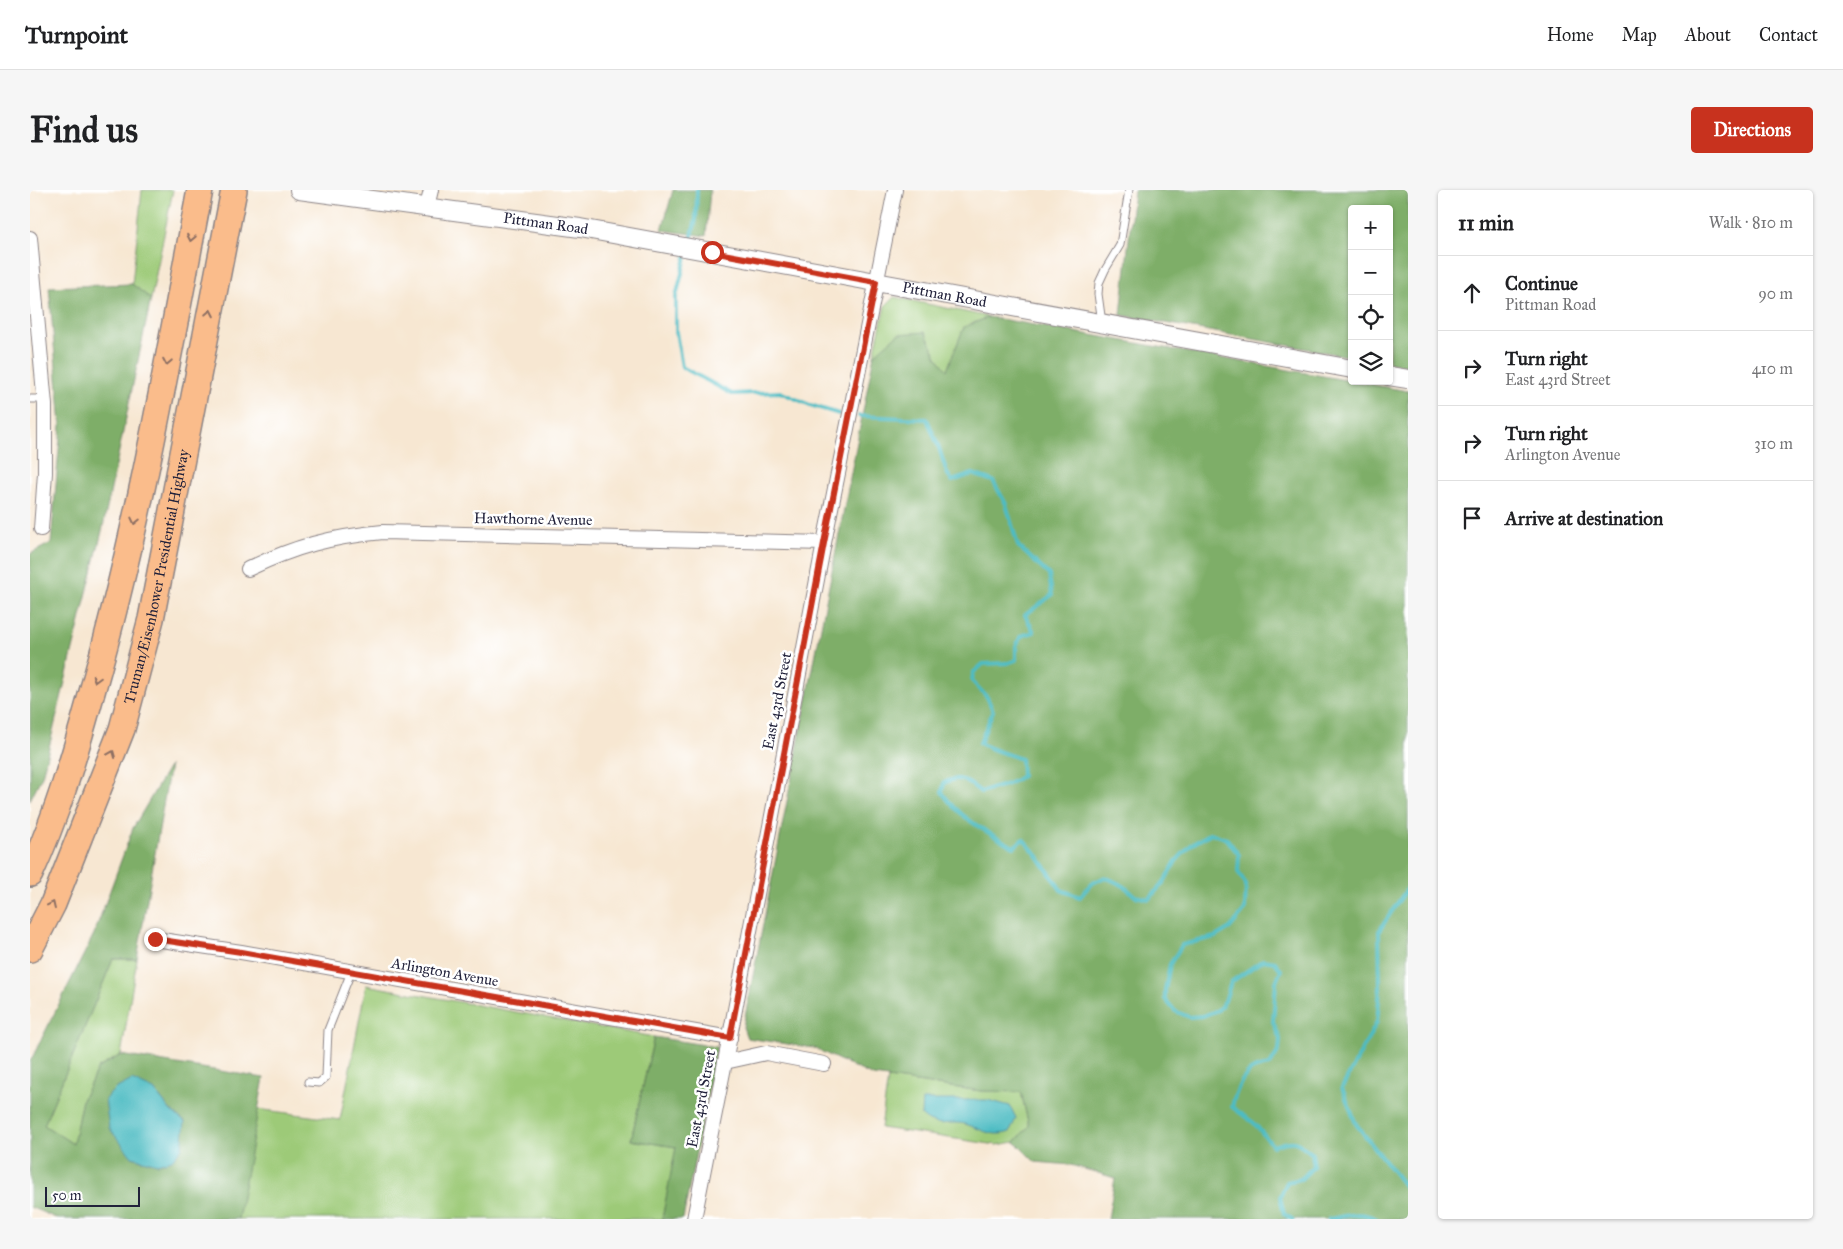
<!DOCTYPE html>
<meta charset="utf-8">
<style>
body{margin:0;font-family:"IM FELL Great Primer",serif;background:#f6f6f6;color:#202124}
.controls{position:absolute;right:15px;top:15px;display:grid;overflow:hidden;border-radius:5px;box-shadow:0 1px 4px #0004}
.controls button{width:45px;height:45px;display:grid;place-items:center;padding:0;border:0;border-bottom:1px solid #e0e0e0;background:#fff;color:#202124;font:25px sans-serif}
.scale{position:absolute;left:15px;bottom:12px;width:95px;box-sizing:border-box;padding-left:5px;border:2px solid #22223b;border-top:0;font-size:14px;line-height:18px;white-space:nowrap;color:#22223b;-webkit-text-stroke:4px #fff;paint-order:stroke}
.stop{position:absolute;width:15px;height:15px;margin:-11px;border:4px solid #c8321e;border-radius:50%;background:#fff}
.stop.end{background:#c8321e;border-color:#fff;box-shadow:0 1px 5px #0008}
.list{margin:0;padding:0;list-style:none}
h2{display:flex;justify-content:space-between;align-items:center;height:65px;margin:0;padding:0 20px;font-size:21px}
h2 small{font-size:16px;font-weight:400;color:#757577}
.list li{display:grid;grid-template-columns:32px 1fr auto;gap:15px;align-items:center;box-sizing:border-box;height:75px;padding:0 20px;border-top:1px solid #e0e0e0}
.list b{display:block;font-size:19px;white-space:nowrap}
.list p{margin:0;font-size:16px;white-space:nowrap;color:#757577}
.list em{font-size:16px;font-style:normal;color:#757577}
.icon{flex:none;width:28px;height:28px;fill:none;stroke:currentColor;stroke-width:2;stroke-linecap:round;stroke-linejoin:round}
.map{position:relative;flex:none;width:1378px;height:1029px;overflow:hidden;border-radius:5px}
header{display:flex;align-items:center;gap:30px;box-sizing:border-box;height:70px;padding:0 25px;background:#fff;border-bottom:1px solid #e0e0e0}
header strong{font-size:24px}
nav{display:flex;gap:28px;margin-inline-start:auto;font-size:18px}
.intro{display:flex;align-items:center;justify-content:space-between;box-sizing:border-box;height:120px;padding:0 30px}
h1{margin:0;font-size:35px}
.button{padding:12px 22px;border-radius:5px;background:#c8321e;color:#fff;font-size:18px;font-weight:700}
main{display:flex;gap:30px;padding:0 30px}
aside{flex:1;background:#fff;border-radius:5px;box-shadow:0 1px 4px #0004}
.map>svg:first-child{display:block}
</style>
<header>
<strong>Turnpoint</strong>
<nav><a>Home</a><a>Map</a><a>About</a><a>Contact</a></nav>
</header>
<div class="intro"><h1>Find us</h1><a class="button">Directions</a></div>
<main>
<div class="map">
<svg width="1378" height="1029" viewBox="0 0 1378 1029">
<rect width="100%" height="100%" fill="#fff"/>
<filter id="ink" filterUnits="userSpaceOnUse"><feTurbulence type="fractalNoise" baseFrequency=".02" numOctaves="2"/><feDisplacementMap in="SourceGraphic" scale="10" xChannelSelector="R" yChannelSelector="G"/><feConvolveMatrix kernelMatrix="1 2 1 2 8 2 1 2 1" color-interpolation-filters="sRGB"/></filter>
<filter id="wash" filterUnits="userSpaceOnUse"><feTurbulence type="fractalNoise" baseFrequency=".0096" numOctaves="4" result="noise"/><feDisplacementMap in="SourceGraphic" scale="20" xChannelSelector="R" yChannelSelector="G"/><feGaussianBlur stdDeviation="1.12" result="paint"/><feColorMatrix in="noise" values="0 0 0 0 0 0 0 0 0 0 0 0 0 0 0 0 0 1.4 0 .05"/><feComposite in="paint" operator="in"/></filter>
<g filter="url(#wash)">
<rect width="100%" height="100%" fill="#f7e7d2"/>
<g fill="#9dca78" stroke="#60765a">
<path d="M112 0H143L121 109 102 94Z"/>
<path d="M864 107 959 127 934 137 917 181 907 167 895 142 844 165 855 116Z"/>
<path d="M83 769H107L91 865 68 878 52 910 43 954 14 935Z"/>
<path d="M336 795 624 847 601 950 647 957 632 1029H208L227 919 310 930Z"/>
<path d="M858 888 951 901H991L999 936 985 952 967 955 851 938Z"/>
</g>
<g fill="#7eae68" stroke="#506852" fill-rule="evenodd">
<path d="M643 0H680L676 46 632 40Z"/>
<path d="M1104 0H1378V176L1359 173V19H1322V167L1091 125Z"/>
<path d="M102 94 121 109 73 337 12 586 0 610V364L21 353 31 235 19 97Z"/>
<path d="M959 127 1378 201V1029H1078L1085 988 1041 975 1005 972 985 952 999 936 991 902 951 901 843 886 784 858 717 848 713 837 844 165 868 144 895 142 907 167 917 180 934 137Z"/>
<path d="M140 575 107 769H83L14 935 43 954 52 910 68 878 91 865 234 888 208 1029H28L0 1017V872L64 744 103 638ZM124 900 141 921 155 932 142 970 127 974 102 967Z"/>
<path d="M624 847 687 857 653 1029H632L646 957 601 950Z"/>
</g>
<g fill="#4dbcc3" stroke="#386f7f">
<path d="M102 890 124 900 141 921 155 932 152 958 142 970 127 974 102 967 79 938 75 909 85 899Z"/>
<path d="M892 910H958L980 916 986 928 980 942C961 948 952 939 935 934 918 930 906 940 891 925Z"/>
</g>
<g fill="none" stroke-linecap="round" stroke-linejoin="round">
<g stroke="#4dbcc3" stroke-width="4">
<path d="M660 54 666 29 667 0"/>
<path d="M657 63 646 107V142L652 177 702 204 750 202 780 215 809 224"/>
<path d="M829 226 897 229 909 258 917 283 922 291 943 284 963 291 976 314 988 356 1019 385 1022 405 995 425 1004 442 991 446 986 456V470L978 473 953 474 943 483 942 491 957 507 963 521 950 553C962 561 977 563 991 569L992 586C977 597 968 596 951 602 937 592 932 584 914 593L912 602C929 628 957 642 984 657L993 649 1007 665 1031 700 1050 707 1061 694 1075 687 1094 696 1105 706 1119 709 1134 692 1146 671 1161 655 1181 643 1197 649 1209 665 1208 682 1216 694 1215 720 1200 738 1185 747 1152 755 1140 774 1135 800V809L1145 821 1159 827 1173 826 1188 820 1195 811 1201 792 1233 770 1245 772 1251 780 1246 792 1243 832 1250 849 1249 860 1240 875C1235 876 1228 877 1224 879 1212 884 1204 906 1202 917L1224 933 1243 956C1264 949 1267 950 1282 964L1284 976 1271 989 1257 992 1250 1007 1254 1024 1262 1029"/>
<path d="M1378 697 1349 741 1350 798 1347 832 1312 898 1326 934 1378 1001"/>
<path d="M1299 1029C1317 1026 1329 1020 1347 1029"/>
</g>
</g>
</g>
<g filter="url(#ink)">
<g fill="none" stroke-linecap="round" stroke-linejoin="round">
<g stroke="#8c8486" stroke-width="9">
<g id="service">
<path d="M1072 133 1068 104 1069 93 1075 80 1090 55 1099 0"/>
<path d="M0 209H14"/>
<path d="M278 892 289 893 296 887 298 840 321 782"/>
</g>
</g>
<g stroke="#8c8486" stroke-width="16">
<g id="minor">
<path d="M397 17 401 0"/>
<path d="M0 48 15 215V283L11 339"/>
<path d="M218 379C266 356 300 347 353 342L794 353"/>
<path d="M125 749 211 762 700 848"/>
<path d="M695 872 736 863 794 874"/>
<path d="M664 1029 695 872 794 353 865 0"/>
</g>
</g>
<g stroke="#8c8486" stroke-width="20">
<g id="tertiary">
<path id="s1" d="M269 0 550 38 1322 179"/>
<path d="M1359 186 1378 189"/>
</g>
</g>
<g stroke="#8c8486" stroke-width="28">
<g id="motorway">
<path d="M0 684C27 626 45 564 62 502 109 338 138 168 170 0"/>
<path id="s2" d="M0 759 23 714 92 539 121 429 204 0"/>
</g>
</g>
<use href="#service" stroke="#fff" stroke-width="7"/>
<use href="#minor" stroke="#fff" stroke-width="14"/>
<use href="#tertiary" stroke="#fff" stroke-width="18"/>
<use href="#motorway" stroke="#fabc8b" stroke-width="25"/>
</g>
<defs><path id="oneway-chevron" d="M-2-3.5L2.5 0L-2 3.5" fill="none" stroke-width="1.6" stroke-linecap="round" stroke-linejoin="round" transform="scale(1.25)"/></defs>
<g stroke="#8e6f63">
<use href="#oneway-chevron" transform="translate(161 48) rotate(101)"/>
<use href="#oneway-chevron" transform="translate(180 123) rotate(-79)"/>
<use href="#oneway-chevron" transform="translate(137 172) rotate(101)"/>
<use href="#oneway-chevron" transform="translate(105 331) rotate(103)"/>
<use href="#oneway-chevron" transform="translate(66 489) rotate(106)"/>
<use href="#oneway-chevron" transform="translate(82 564) rotate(-68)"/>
<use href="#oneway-chevron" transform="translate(22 715) rotate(-65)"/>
</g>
</g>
<g fill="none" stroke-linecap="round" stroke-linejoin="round" filter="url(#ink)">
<path stroke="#c8321e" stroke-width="6" d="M125 749 211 762 700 848 794 353 846 92 682 62"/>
</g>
<g text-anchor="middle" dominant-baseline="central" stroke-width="5" stroke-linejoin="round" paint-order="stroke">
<g font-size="15" fill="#22223b" stroke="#fff">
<text stroke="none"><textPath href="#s1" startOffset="249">Pittman Road</textPath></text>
<text stroke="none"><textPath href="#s1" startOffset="654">Pittman Road</textPath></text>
<text transform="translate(503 329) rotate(1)">Hawthorne Avenue</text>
<text stroke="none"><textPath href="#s2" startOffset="395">Truman/Eisenhower Presidential Highway</textPath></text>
<text transform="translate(747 511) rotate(-79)">East 43rd Street</text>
<text transform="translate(415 782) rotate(10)">Arlington Avenue</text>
<text transform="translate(671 909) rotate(-79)">East 43rd Street</text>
</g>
</g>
</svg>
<div class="controls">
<button>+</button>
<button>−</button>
<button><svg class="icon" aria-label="locate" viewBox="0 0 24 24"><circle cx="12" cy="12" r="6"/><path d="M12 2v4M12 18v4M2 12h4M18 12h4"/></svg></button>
<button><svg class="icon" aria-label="layers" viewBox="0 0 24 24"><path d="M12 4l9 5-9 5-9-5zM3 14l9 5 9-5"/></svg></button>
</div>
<div class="scale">50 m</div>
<div class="stop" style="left:682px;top:62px"></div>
<div class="stop end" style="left:125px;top:749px"></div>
</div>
<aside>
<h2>11 min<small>Walk · 810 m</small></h2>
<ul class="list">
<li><svg class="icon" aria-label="ahead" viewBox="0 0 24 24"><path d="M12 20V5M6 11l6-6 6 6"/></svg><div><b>Continue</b><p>Pittman Road</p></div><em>90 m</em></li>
<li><svg class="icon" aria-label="right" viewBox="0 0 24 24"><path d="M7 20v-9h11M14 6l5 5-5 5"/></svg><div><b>Turn right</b><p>East 43rd Street</p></div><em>410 m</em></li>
<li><svg class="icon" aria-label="right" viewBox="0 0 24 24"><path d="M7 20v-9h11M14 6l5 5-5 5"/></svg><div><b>Turn right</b><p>Arlington Avenue</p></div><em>310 m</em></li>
<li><svg class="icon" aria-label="arrive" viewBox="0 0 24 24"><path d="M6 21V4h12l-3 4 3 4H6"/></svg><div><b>Arrive at destination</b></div></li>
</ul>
</aside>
</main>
